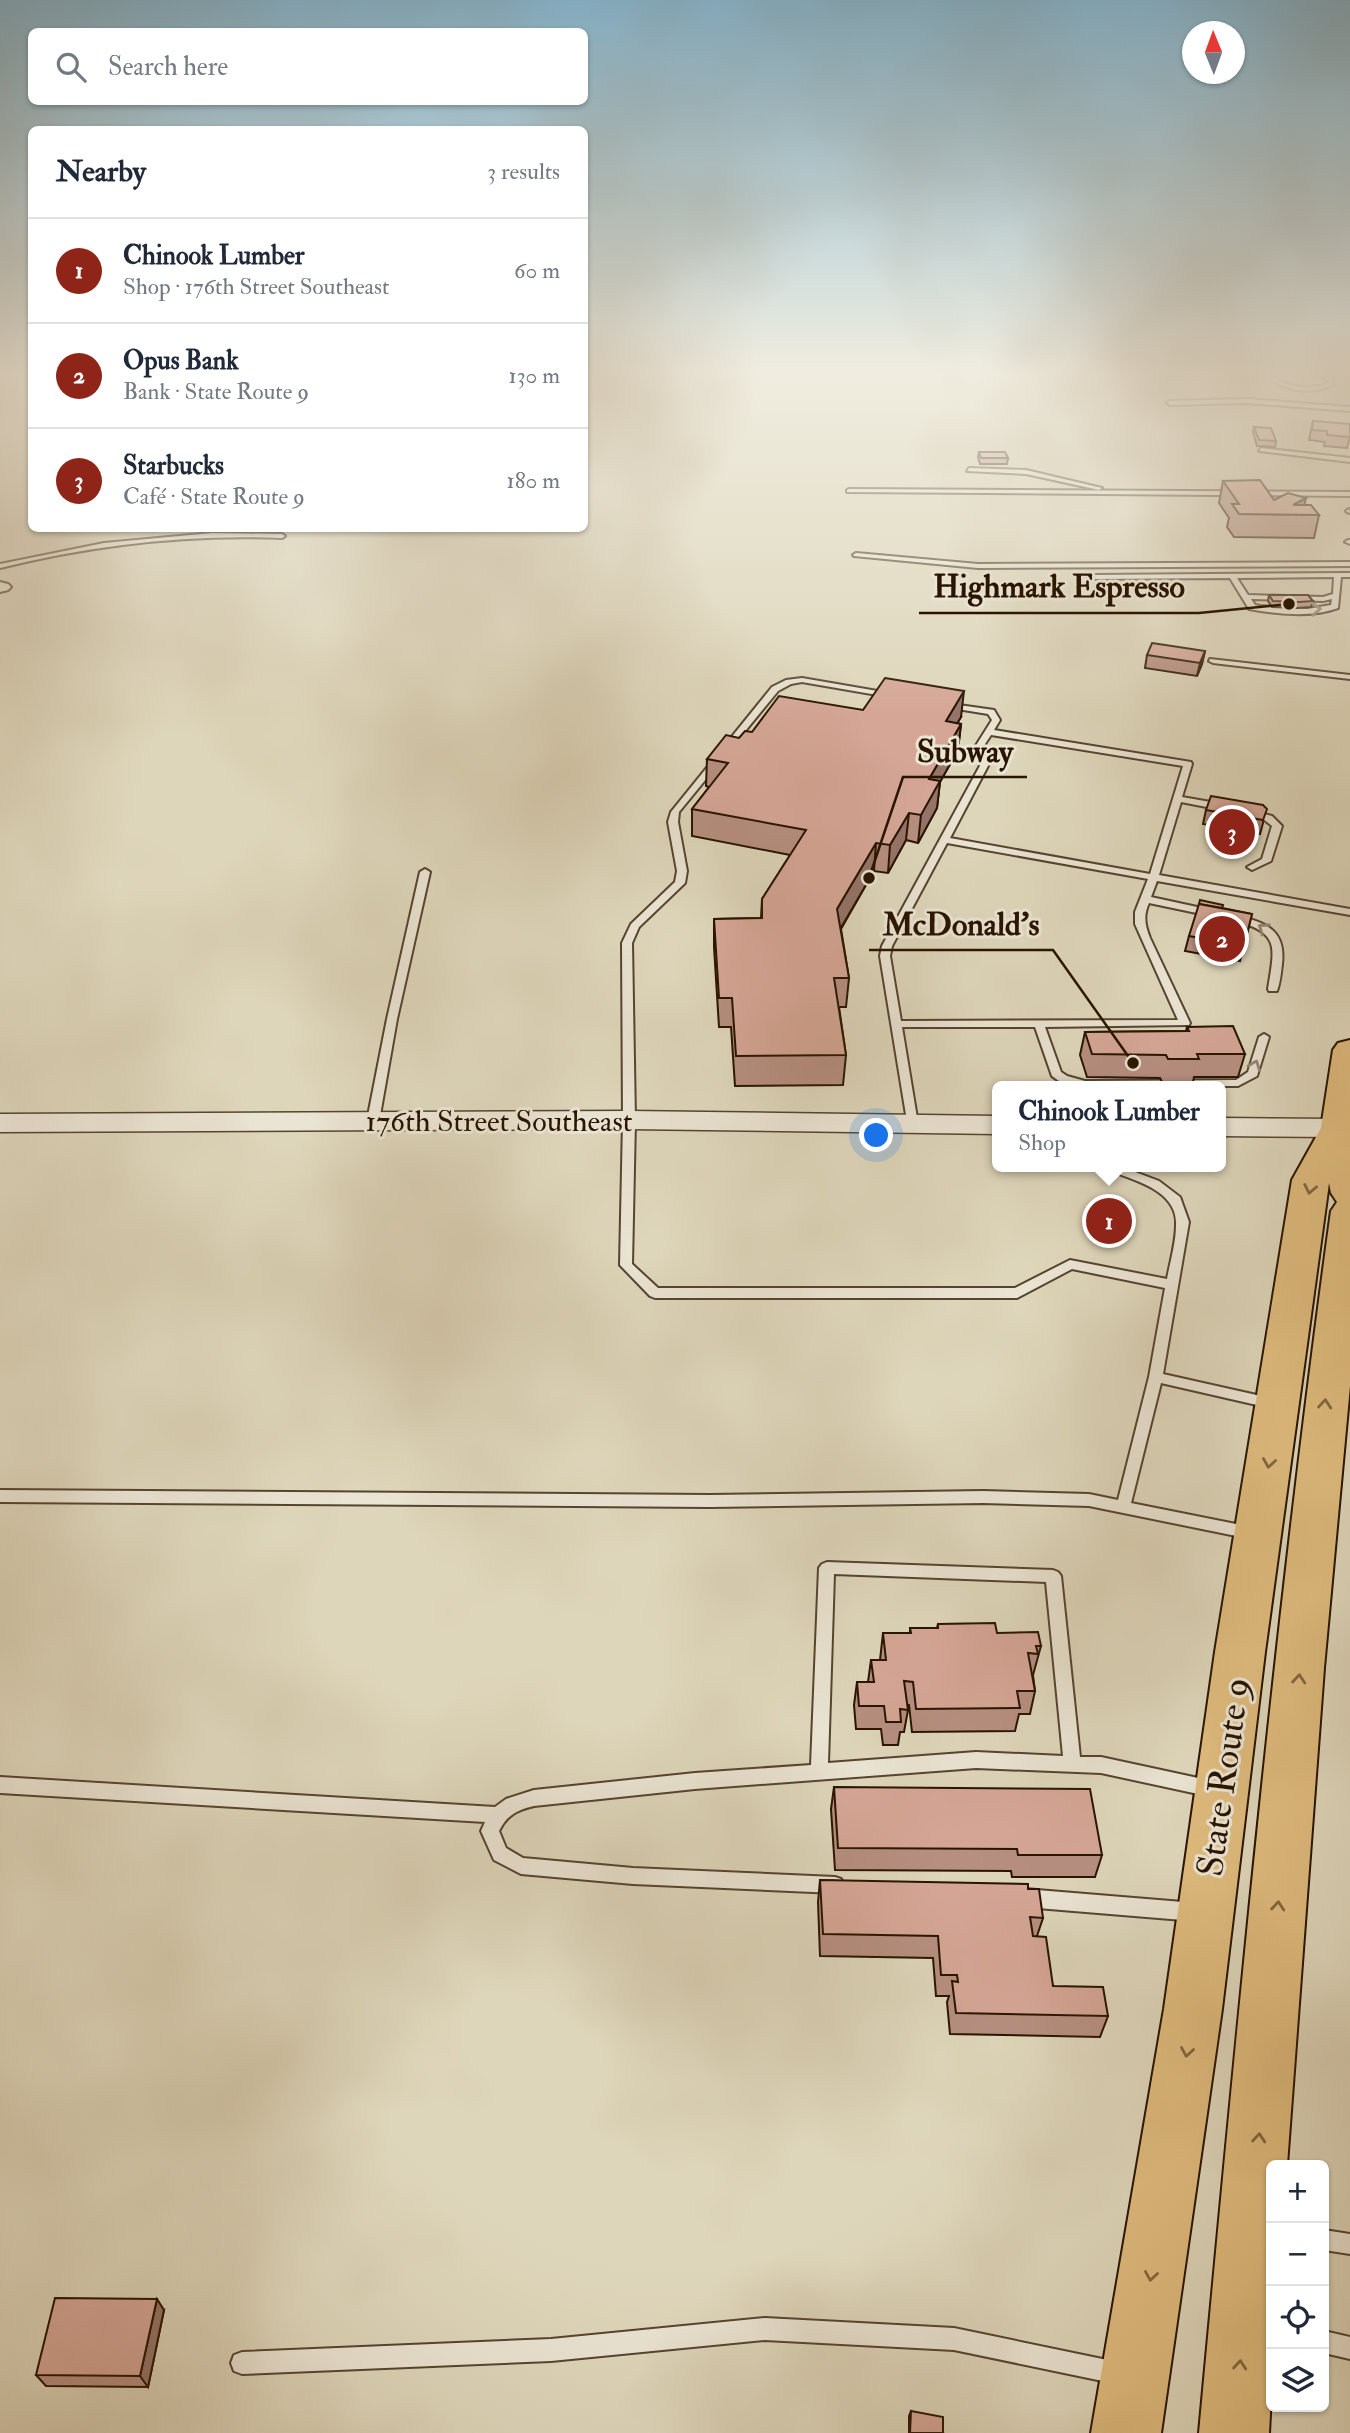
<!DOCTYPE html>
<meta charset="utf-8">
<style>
body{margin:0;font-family:"IM FELL Double Pica",serif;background:#f6f6f7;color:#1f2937}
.controls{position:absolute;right:21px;bottom:21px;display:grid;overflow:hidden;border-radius:10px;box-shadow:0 2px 5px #0004}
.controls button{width:63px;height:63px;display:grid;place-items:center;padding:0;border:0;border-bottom:2px solid #e0e1e3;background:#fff;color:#1f2937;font:35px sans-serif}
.compass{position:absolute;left:1182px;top:21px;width:63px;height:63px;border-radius:50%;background:#fff;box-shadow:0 2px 5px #0004;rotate:359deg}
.you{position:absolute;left:877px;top:1136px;width:24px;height:24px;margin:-18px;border:5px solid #fff;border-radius:50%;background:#1a73e8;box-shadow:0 0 0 10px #1a73e833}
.badge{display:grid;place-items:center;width:46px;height:46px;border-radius:50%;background:#8f2418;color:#fff;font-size:23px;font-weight:700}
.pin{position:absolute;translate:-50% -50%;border:4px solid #fff;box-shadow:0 2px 7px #0006}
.popup{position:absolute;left:992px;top:1081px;width:234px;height:91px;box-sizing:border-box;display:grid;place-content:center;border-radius:10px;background:#fff;filter:drop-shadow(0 2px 5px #0005);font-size:23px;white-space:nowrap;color:#747a83}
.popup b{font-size:26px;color:#1f2937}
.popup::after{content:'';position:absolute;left:50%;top:100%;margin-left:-14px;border:14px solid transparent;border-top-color:#fff}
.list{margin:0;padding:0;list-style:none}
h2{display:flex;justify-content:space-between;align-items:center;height:91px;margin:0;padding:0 28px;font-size:30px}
h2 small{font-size:23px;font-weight:400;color:#747a83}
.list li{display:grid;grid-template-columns:46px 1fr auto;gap:21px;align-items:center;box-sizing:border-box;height:105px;padding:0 28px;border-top:2px solid #e0e1e3}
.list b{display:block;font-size:26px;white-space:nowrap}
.list p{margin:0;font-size:23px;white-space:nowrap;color:#747a83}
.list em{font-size:23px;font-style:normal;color:#747a83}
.icon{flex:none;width:38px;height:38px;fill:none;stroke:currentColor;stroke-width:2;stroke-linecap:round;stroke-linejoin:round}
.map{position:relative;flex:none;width:1350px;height:2433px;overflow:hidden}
.search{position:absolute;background:#fff;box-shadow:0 2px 5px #0004;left:28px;top:28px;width:560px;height:77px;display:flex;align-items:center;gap:18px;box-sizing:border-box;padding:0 24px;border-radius:10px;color:#747a83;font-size:26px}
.panel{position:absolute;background:#fff;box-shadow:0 2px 5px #0004;left:28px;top:126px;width:560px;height:406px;border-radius:10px}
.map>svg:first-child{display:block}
</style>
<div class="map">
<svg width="1350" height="2433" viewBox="0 0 1350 2433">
<rect width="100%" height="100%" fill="#ded6bb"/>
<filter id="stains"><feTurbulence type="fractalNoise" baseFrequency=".00286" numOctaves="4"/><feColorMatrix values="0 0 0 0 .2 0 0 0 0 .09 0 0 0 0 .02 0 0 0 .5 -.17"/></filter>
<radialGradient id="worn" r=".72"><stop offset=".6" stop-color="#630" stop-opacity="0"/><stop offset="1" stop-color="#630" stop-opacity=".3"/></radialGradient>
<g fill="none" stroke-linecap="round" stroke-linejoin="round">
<g stroke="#56442f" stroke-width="4">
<g id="service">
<path d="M1272 375H1278L1276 378C1292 388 1311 390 1328 383L1327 379 1316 375 1331 377 1334 384C1314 395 1290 392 1271 380Z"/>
<path d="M1247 399 1350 407V411L1247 403 1170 405 1167 403 1170 401Z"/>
<path d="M1261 448 1350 458V462L1259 451Z"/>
<path d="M969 468 1026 470 1102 488 1099 490 1026 474 967 471Z"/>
<path d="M849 489 1350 492V496L847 492V490Z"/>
<path d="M1349 509 1350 513 1347 512 1346 511Z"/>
<path d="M212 533 282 534 285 536 282 538C186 534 93 545 0 568V564L104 543Z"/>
<path d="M1348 540H1350V544L1345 542Z"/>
<path d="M856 553 978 564 1350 562V566L978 568 854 556 853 555Z"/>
<path d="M1350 573V577H1341L1338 608C1311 618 1277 614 1249 609L1230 578 1093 579 1089 577 1093 575ZM1334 577 1333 594 1323 597 1248 595 1237 578ZM1251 599 1323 601 1332 599 1331 605 1307 609 1260 606 1255 605Z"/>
<path d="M1210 659 1350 675V679L1213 663 1209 661Z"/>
<path d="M802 678 889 693 893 695 889 697 802 682 791 684 778 691 679 812 678 822 687 871 685 883 639 927 632 943 635 1120 632 1264 658 1288H1015L1070 1260 1167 1279C1170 1262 1176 1243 1176 1225 1178 1190 1133 1180 1108 1170L1106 1167H1122L1159 1181 1180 1197 1189 1222 1163 1374 1270 1398 1275 1399 1277 1403 1275 1407 1270 1408 1161 1383 1131 1503 1251 1527 1256 1529 1258 1533 1256 1537 1251 1539 1089 1506 983 1503 710 1507 0 1502V1490L710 1495 983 1491 1089 1494 1118 1500 1149 1377 1165 1288 1072 1269 1017 1298H655L650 1296 620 1265 623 1120 622 943 631 924 675 882 677 871 668 822 671 812 772 687 786 680Z"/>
<path d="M945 703 994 710 1000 720 994 730 1191 762 1192 764 1182 797 1222 804 1226 807 1222 810 1181 802 1159 875 1350 909V915L1157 881 1151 897 1211 910 1216 913 1211 916 1149 903C1143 916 1145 925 1150 938L1190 1023 1189 1025 1045 1027 1061 1072 1067 1076 1085 1081 1236 1080 1248 1072 1259 1037 1264 1034 1269 1037 1257 1076 1238 1086H1080L1059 1081 1052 1076 1035 1027H902L918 1124 916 1127H908L880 956 882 946 982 762 975 747 992 720 988 714 945 707ZM991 735 1183 766 1150 874 950 838 990 762 983 747ZM947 843 1148 879 1135 912V924L1178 1020 901 1021 890 956 892 946Z"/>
<path d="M1250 810 1272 816 1282 826 1271 861 1252 870 1247 867 1262 859 1272 826 1262 818 1247 815 1246 813Z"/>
<path d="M425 869 430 872 397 1019 379 1121 373 1125 367 1121 387 1019 420 872Z"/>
<path d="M1236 915C1265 923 1286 929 1282 964 1281 973 1280 983 1277 991H1269L1268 989C1275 945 1280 933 1233 920V916Z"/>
<path d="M827 1562 1053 1570 1058 1572 1061 1576 1080 1757H1101L1212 1781 1218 1784 1220 1789 1218 1794 1212 1797 1101 1773 976 1768 695 1789 534 1806C517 1810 507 1815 499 1831L506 1848 523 1858 633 1868 835 1877 841 1879 844 1885 841 1891 835 1893 633 1884 521 1874 494 1860 481 1831 485 1822 0 1793V1777L495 1807 506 1799 534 1790 695 1773 811 1765 819 1568 822 1564ZM834 1574 1046 1582 1063 1756 976 1752 828 1763Z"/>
<path d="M1025 1889 1195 1903 1201 1906 1204 1912 1201 1918 1195 1921 1025 1907 1019 1904 1016 1898 1019 1892Z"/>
<path d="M1324 2230 1350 2234V2254L1324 2250Z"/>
<path d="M765 2318 954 2328 1117 2362 1125 2365 1128 2373 1125 2381 1117 2384 954 2350 765 2340 551 2361 242 2374 234 2371 231 2363 234 2355 242 2352 551 2339Z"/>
<path d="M1324 2331 1350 2337V2359L1324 2353Z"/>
</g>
</g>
<g stroke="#56442f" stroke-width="4">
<path id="minor" d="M0 582 8 584 11 587 8 590 0 592Z"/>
</g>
<g stroke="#56442f" stroke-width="3">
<g id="tertiary">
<path d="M629 1111 997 1116V1134L629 1129 0 1132V1114Z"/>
<path d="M1221 1118 1339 1119 1349 1121 1350 1134 1339 1137 1221 1136Z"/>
</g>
</g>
<g stroke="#281400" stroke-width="4">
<path id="primary" d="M1350 1040V1386L1324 1668 1287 2165H1271V2395L1269 2433H1199C1237 2025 1275 1617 1331 1211L1337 1202 1331 1193 1329 1183 1265 1652 1222 2009 1161 2433H1091L1164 2009 1215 1652 1292 1180 1321 1128 1333 1050 1338 1043Z"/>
</g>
<use href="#service" fill="#eae4d3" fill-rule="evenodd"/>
<use href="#minor" fill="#eae4d3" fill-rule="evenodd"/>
<use href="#tertiary" fill="#eae4d3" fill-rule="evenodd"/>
<use href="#primary" fill="#dfbb7e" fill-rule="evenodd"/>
</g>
<g fill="#b78f81" stroke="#281400" stroke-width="2">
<path d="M1313 421 1350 437 1347 448 1324 446 1325 442 1309 440Z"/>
<path d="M1254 427 1276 441 1275 447 1257 446 1253 432Z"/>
<path d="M979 452 1008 458 1007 464H980L978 457Z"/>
<path d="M1223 481 1274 500 1304 505 1319 515 1314 538 1234 537 1227 527 1229 518 1219 503Z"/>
<path d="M1269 595 1313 601 1311 607 1297 608 1272 607 1268 601Z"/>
<path d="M1205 651 1202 664 1197 676 1145 668 1147 655Z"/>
<path d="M863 710 961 717 957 723 961 724 958 750 940 782 937 808 918 843 906 840 888 873 874 871 841 929 849 978 846 1007H839L846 1055 843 1085 735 1086 731 1027H719L714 947V919L761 918 762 899 790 855 692 836V809L709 787 706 786 707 759 739 738 752 732Z"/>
<path d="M1263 805V823L1260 834 1203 824 1206 810Z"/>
<path d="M1222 908 1252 914 1240 961 1185 951 1189 936Z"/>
<path d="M1187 1027 1245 1054 1238 1077H1194L1193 1082H1162L1160 1078 1087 1077 1080 1055 1085 1032 1186 1031Z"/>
<path d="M938 1624 997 1633 1041 1646 1033 1675 1035 1691 1030 1714H1019L1015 1731 912 1732 909 1705H907L908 1710 904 1732H900L898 1745H883L881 1729H856L854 1705 857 1682H868L871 1660H880L883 1633H910V1628H937Z"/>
<path d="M834 1787 1102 1855 1095 1877H1012L1011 1871 835 1870 831 1809Z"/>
<path d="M820 1880 1028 1889 1043 1918 1037 1936 1053 1986 1108 2016 1100 2037 950 2034 947 2002 949 1996H936L933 1958 820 1956 818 1902Z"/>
<path d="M164 2310 148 2387 46 2386 36 2375Z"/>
<path d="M911 2411 943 2433H909V2416Z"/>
</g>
<g fill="#957469" stroke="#281400" stroke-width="2">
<path d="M1306 498 1302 515 1293 505Z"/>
<path d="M1205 651 1202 664 1197 676 1200 663Z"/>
<path d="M964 691 961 717 943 748 946 721Z"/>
<path d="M961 724 958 750 940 782 937 808 918 843 921 815 929 779Z"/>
<path d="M909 813 906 840 888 873 890 845Z"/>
<path d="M876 843 874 871 835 938 837 909Z"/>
<path d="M157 2299 164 2310 148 2387 140 2376Z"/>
</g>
<g fill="#d5a696" stroke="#281400" stroke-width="2">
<path d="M1313 421 1350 424V437L1327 435V431L1312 430Z"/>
<path d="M1254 427 1271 428 1276 441 1259 440Z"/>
<path d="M979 452H1005L1008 458H981Z"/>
<path d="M1260 480 1274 500 1288 493 1306 498 1293 505H1311L1319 515 1239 514 1232 504H1239L1223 481Z"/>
<path d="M1269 595H1308L1313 601 1299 602 1273 601Z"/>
<path d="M1152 643 1205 651 1200 663 1147 655Z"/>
<path d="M885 678 964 691 946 721 961 724 929 779 940 781 921 815 909 813 890 845 876 843 837 909 849 978H834L846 1055 736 1056 732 998H719L714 919 762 918V899L806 830 692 809 728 763 707 759 726 735 739 738 745 731 752 732 779 696 863 710Z"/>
<path d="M1211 796 1263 805 1267 809 1263 820 1206 810Z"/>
<path d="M1200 900 1223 905 1222 908 1199 904Z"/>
<path d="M1199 904 1252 914 1244 946 1189 936Z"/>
<path d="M1233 1026 1245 1054H1197L1199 1059H1168L1166 1055 1092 1054 1085 1032 1189 1031 1187 1027Z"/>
<path d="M995 1623 997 1633 1038 1632 1041 1646H1036L1038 1654 1028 1653 1035 1691H1017L1020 1708 916 1709 913 1682 904 1681 908 1710 900 1709 901 1722H886L884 1706H859L857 1682H874L871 1660H886L883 1633H911L910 1628H938V1624Z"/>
<path d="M834 1787 1090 1789 1102 1855H1018L1017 1849 838 1848Z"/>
<path d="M820 1880 1028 1884V1889H1039L1043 1918 1030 1917 1033 1936 1046 1937 1053 1986 1103 1987 1108 2016 956 2013 952 1981 958 1982 957 1975H941L938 1936 823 1934Z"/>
<path d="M55 2298 157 2299 140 2376 36 2375Z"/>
<path d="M911 2411 943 2417V2433H910Z"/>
</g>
<defs><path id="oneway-chevron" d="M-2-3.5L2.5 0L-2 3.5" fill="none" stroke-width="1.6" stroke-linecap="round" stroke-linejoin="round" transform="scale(1.75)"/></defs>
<g stroke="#938674">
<use href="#oneway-chevron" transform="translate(1316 609) rotate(-3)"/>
<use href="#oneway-chevron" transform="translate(1263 928) rotate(-145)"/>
<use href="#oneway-chevron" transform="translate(1255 1065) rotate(-69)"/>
</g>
<g stroke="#84683f">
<use href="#oneway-chevron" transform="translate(1310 1189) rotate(101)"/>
<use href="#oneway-chevron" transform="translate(1325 1404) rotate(-85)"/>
<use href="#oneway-chevron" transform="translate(1269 1463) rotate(99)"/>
<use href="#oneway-chevron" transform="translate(1299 1679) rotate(-85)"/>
<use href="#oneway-chevron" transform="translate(1278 1906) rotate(-85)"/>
<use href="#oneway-chevron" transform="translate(1187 2052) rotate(99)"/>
<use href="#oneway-chevron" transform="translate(1259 2138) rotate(-85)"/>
<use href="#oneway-chevron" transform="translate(1151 2276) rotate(99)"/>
<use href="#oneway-chevron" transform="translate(1240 2365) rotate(-85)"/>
</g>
<linearGradient id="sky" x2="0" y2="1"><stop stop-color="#86b6d0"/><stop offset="0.52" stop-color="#f0ede0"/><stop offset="1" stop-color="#f0ede0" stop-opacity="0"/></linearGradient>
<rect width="1350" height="715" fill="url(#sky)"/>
<g text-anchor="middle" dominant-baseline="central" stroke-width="6" stroke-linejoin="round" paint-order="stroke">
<g font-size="30" fill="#281400" stroke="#eae4d3">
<text x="499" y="1121">176th Street Southeast</text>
</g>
<g font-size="37" fill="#281400" stroke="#eae4d3">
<text transform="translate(1224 1777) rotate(-82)">State Route 9</text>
</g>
</g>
<path fill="none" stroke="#281400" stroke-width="2.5" d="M1289 604L1199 613H919M869 878L903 777H1027M1133 1063L1053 950H869"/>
<g fill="#281400" stroke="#eae4d3" stroke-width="2.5">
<circle cx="1289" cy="604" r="7"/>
<circle cx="869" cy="878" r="7"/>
<circle cx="1133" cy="1063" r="7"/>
</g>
<g font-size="32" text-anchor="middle" font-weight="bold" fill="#281400" stroke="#eae4d3" stroke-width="6" stroke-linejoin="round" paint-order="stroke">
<text x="1059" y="597">Highmark Espresso</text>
<text x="965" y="762">Subway</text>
<text x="961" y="935">McDonald's</text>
</g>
<rect width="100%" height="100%" filter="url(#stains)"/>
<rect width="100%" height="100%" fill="url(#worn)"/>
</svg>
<div class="controls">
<button>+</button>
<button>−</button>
<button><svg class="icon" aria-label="locate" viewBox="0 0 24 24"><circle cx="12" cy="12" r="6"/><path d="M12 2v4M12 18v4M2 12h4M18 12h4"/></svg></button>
<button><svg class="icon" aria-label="layers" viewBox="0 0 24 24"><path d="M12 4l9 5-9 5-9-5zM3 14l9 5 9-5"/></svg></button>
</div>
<svg class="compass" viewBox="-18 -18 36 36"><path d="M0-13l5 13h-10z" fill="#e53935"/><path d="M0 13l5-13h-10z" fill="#747a83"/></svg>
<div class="you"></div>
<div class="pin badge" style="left:1109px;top:1221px">1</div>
<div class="popup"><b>Chinook Lumber</b>Shop</div>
<div class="pin badge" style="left:1222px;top:939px">2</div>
<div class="pin badge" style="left:1232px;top:832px">3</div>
<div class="search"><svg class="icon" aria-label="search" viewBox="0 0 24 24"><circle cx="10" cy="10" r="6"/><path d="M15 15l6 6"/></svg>Search here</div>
<section class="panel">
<h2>Nearby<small>3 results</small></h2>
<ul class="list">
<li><span class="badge">1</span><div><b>Chinook Lumber</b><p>Shop · 176th Street Southeast</p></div><em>60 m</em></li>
<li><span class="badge">2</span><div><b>Opus Bank</b><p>Bank · State Route 9</p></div><em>130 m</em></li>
<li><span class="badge">3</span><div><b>Starbucks</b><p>Café · State Route 9</p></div><em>180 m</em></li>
</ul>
</section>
</div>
